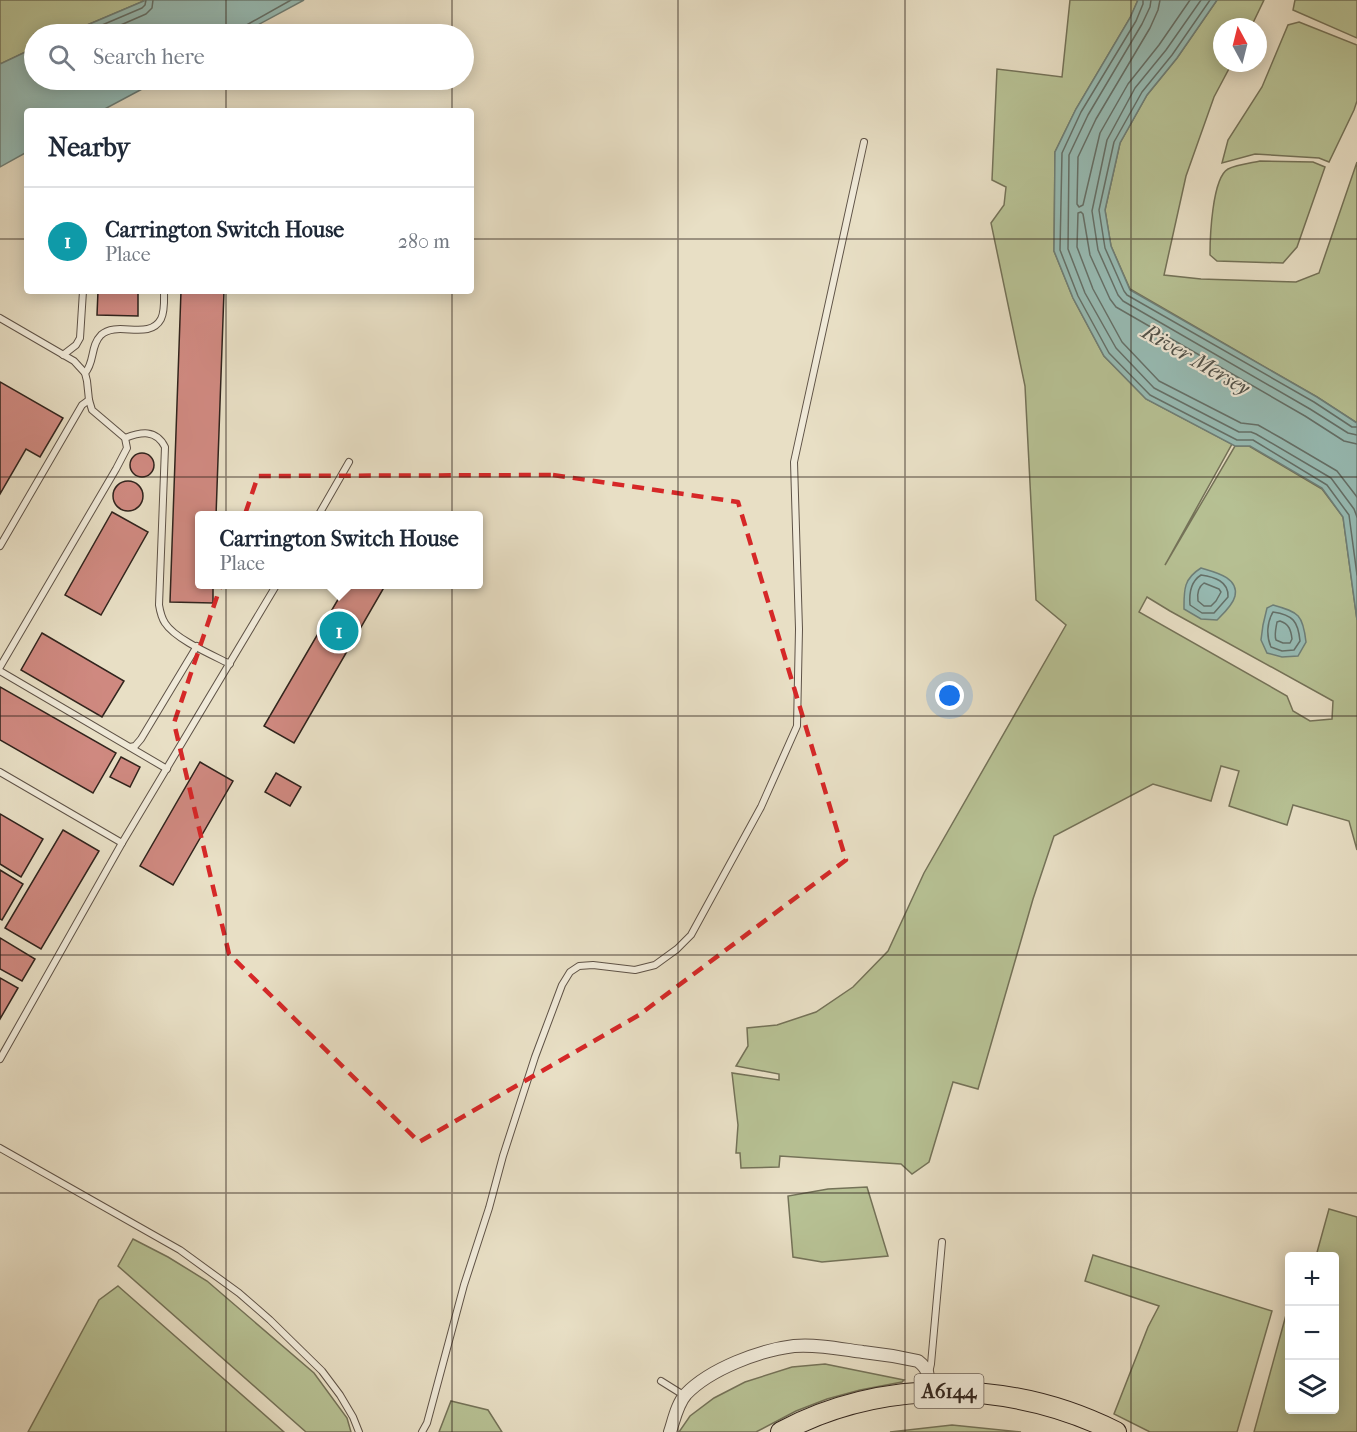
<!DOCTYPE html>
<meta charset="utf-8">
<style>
body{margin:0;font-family:"IM FELL French Canon",serif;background:#f6f6f7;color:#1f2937}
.controls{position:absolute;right:18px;bottom:18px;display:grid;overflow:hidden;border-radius:6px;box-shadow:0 3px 15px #0003}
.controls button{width:54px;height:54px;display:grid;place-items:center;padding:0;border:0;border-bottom:2px solid #e0e1e3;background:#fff;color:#1f2937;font:30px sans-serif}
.compass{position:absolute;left:1213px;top:18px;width:54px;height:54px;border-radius:50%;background:#fff;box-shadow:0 3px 15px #0003;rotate:353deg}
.you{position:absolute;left:950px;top:696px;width:21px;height:21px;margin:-15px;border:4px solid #fff;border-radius:50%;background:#1a73e8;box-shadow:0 0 0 9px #1a73e833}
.badge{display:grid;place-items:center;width:39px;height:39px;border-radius:50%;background:#b45309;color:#fff;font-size:20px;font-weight:700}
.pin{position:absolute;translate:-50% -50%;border:3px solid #fff;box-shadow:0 2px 6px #0006}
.popup{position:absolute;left:195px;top:511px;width:288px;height:78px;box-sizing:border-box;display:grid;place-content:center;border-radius:6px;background:#fff;filter:drop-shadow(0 2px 4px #0005);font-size:20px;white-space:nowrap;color:#747a83}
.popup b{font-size:22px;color:#1f2937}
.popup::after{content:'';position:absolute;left:50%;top:100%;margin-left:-12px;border:12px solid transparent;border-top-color:#fff}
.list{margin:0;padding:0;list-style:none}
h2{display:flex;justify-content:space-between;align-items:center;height:78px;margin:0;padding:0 24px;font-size:26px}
h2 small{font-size:20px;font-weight:400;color:#747a83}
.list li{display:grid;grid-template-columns:39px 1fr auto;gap:18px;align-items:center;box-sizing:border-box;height:108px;padding:0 24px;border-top:2px solid #e0e1e3}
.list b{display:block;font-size:22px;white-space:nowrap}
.list p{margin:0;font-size:20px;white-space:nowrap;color:#747a83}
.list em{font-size:20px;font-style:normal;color:#747a83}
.icon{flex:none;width:33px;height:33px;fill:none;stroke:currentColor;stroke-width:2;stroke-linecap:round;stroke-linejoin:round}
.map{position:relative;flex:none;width:1357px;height:1432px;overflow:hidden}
.search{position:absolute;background:#fff;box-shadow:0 3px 15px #0003;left:24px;top:24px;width:450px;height:66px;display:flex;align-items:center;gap:15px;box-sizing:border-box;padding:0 21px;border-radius:33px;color:#747a83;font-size:22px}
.panel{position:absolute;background:#fff;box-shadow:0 3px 15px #0003;left:24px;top:108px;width:450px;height:186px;border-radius:6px}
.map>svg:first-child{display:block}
</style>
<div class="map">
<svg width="1357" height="1432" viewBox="0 0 1357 1432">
<rect width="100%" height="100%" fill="#e8dfc5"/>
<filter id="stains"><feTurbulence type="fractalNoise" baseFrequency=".00333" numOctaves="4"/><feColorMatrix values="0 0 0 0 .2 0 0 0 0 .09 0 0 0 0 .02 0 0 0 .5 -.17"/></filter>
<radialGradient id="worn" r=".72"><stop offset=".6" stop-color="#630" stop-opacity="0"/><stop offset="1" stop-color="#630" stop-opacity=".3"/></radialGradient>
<g fill="#b7c194" stroke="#747258" stroke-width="1.5" fill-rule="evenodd">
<path d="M0 0H146L66 34H34V48L0 64Z"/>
<path d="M1070 0H1138L1130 18 1076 109 1055 152 1054 251 1073 298 1104 356 1146 399 1232 444 1165 565 1235 446H1249L1322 489 1343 517 1357 620V850L1349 821 1293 805 1287 825 1229 806 1239 771 1221 766 1211 801 1153 784 1054 836 1033 899 978 1089 953 1082 929 1162 912 1174 901 1164 780 1156 779 1167 741 1168 740 1153H736L738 1125 732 1073 779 1080V1074L736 1066 748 1046 747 1028 777 1025 816 1012 853 987 888 951 924 873 1066 625 1036 600 1025 386 991 223 1004 205 1006 187 992 180 997 69 1062 77ZM1147 597 1170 611 1333 701 1332 719 1310 721 1293 711 1287 696 1139 612Z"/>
<path d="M1217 0H1264L1251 27H1222V63H1232L1214 97 1186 176 1164 275 1201 279 1296 282 1319 273 1357 162V423L1317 397 1130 289 1111 246 1105 210 1120 143 1147 95 1177 58Z"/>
<path d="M1295 0H1357V38L1293 10Z"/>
<path d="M1299 22 1357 45V101L1354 110 1329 162 1319 158 1255 154 1222 163 1228 140 1262 87 1288 25Z"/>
<path d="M1260 161 1313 162 1325 167 1297 247 1283 263 1217 261 1210 255C1210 238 1212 178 1228 169 1236 165 1251 163 1260 161Z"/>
<path d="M867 1187 888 1256 822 1262 793 1257 788 1196 828 1189Z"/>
<path d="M1329 1209 1357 1217V1432H1254L1286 1315 1290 1316V1410H1334V1256H1316Z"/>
<path d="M133 1239 168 1257 207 1281 314 1373 347 1418 351 1432H306L118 1266Z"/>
<path d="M1093 1255 1272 1311 1237 1432H1150L1114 1414 1148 1327 1159 1306 1085 1281Z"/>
<path d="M118 1286 284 1432H28L99 1300Z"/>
<path d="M825 1364 904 1380 902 1382 860 1390 827 1399 796 1411 756 1432H679L690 1416 714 1398 745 1382 792 1367Z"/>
<path d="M451 1401 488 1410 502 1432H439Z"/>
<path d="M952 1425 1021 1432H890Z"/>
</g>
<g fill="#97bcb5" stroke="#6e7f78" stroke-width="1.5">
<path d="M146 0H304L241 34H66Z"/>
<path d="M1138 0H1217L1177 58 1147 95 1120 143 1105 210 1111 246 1130 290 1317 397 1357 423V620L1343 517 1322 488 1250 446H1235L1146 399 1104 356 1073 298 1054 251 1055 152 1076 109 1130 18Z"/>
<path d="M34 48V80H159L101 111H27V152L0 167V64Z"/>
<path d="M1201 568C1214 572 1239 577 1235 596 1233 605 1223 614 1217 620L1201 619 1184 609C1184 591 1183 579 1201 568Z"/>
<path d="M1273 605C1299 612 1303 615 1306 642L1298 656 1282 657 1267 653 1261 640 1263 625 1267 608Z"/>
</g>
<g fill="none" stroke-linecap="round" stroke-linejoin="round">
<g stroke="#647069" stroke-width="1.5">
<path d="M1143 0V4L1136 21 1081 112 1062 153 1060 250 1078 296 1109 353 1150 395 1237 440H1253L1327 485 1349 515 1357 575"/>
<path d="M1151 0 1150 7 1142 24 1088 115 1069 155 1068 249 1085 293 1116 348 1154 388 1239 432H1251L1256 434 1331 478 1354 509 1357 517"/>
<path d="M1160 0 1158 10 1150 28 1096 119 1078 157 1077 204 1079 207 1083 205 1100 133 1128 84 1159 45 1190 0"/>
<path d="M1201 0 1166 50 1135 88 1107 140 1092 211 1098 250 1118 295 1123 301 1310 409 1348 433 1357 435"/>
<path d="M1210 0 1172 55 1142 92 1114 142 1099 210 1105 248 1124 291 1127 295 1314 402 1352 427H1357"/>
<path d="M81 34 142 8 145 5 146 0"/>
<path d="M100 34 146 14 152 8 153 0"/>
<path d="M239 34 240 30 243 27 291 0"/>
<path d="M1357 444 1344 441 1305 416 1116 307 1110 299 1090 255 1083 214 1081 212 1078 213 1077 247 1093 289 1122 342 1159 381 1241 423 1258 425 1281 438 1337 471 1357 497"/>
<path d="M1201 575C1214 577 1229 581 1228 597L1214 613H1202L1190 605C1189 594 1190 582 1201 575Z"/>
<path d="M1204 583 1219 589 1221 592 1216 601 1211 606H1204L1198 601C1197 594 1198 587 1204 583Z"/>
<path d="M1273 612C1293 615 1298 621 1300 641L1294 650 1282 651 1271 647C1266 636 1267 622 1273 612Z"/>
<path d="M1280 621C1289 624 1291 630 1292 639L1290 643H1283L1276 640C1274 635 1276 628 1277 622Z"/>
</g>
</g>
<g fill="#cf8980" stroke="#31241d" stroke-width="1.5">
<path d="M98 291H138V316L97 315Z"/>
<path d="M181 291H224L216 516H200V584H213V603L170 602Z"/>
<path d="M0 382 63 418 40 457 26 449 0 494Z"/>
<circle cx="142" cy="465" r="12"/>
<circle cx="128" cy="496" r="15"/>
<path d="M112 512 148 532 101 615 65 595Z"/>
<path d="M347 584H386L294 743 264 726Z"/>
<path d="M42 633 124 681 102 717 21 670Z"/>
<path d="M0 687 116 753 93 793 0 740Z"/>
<path d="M121 757 140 767 130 787 110 777Z"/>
<path d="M200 762 233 781 173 885 140 866Z"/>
<path d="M276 773 301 787 290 806 265 792Z"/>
<path d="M0 814 43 839 21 877 0 864Z"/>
<path d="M63 830 99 851 41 949 5 928Z"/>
<path d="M0 870 23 884 2 920 0 919Z"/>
<path d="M0 938 35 959 22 981 0 969Z"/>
<path d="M0 978 18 988 0 1019Z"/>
</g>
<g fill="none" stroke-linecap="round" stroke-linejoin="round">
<g stroke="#5f5347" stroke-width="8">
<g id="lane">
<path d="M0 318 74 361 85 373 87 381 89 400 92 410 125 438 127 448 116 469 0 667"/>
<path d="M63 355 76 345 80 338 83 291"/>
<path d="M85 373C95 362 90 346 101 335 117 320 149 341 161 319 165 311 164 299 164 291"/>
<path d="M125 438C141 432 156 429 165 447L159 605C160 611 161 617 165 623 175 639 212 655 230 664"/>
<path d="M318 516 349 462"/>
<path d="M0 546 82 405 89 400"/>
<path d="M0 671 167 769"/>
<path d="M130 747 135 746 141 739 197 646"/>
<path d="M0 772 122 843"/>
<path d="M0 1059 122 843 277 584"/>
<path d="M0 1148 180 1250 239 1293 270 1320 322 1371 340 1395 353 1417 359 1432"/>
<path d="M929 1373 931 1364 942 1242"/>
<path d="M661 1381 685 1396"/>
<path d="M422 1432 427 1423 464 1285 489 1208 503 1156 535 1057 562 985 570 972 579 966 593 965 635 970 655 965 677 949 691 935 761 807 797 726 799 629 794 462 864 142"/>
</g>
</g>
<g stroke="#5f5347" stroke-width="14">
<path id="street" d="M670 1432C674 1420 677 1404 686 1394 710 1369 760 1350 794 1346 817 1344 841 1349 863 1352 882 1354 900 1357 918 1361 931 1371 928 1377 926 1392"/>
</g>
<g stroke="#31241d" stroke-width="22">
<path id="primary" d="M781 1432C885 1377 1012 1380 1116 1432"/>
</g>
<use href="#lane" stroke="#f0ead9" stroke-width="6"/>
<use href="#street" stroke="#f0ead9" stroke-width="12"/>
<use href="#primary" stroke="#e8dfc5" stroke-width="20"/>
</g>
<path fill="none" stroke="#d62828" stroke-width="4.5" stroke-dasharray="12 8" stroke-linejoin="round" d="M553 475 738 502 846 860 639 1015 419 1142 229 954 174 723 258 476Z"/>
<path fill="none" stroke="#31241d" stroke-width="1.5" stroke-opacity="0.55" d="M226 0V34M452 0V34M678 0V1432M905 0V1432M1131 0V1432M226 80V111M452 80V111M0 239H27M471 239H1357M226 291V1432M452 291V1432M0 477H1357M0 716H1357M0 955H1357M0 1193H1357"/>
<g text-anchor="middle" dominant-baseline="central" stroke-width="4.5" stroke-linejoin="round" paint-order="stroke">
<rect fill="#f0ead9" stroke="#6a5f55" stroke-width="1.5" x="914.5" y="1374" width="69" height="34" rx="4.5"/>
<g font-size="20" font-weight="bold" fill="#31241d">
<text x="949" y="1391">A6144</text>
</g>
<g font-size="22" font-style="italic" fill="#50524b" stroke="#f0ead9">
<text transform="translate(1196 360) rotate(30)">River Mersey</text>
</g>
</g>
<rect width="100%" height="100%" filter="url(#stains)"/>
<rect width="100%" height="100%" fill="url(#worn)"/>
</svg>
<div class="controls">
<button>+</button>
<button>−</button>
<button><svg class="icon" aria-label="layers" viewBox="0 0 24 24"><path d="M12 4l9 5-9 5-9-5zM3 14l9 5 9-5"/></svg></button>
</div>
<svg class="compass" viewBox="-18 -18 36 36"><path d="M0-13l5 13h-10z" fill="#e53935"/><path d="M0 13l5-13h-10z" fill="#747a83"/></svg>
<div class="you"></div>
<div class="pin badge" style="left:339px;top:631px;background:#0f9aa8">1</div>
<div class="popup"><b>Carrington Switch House</b>Place</div>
<div class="search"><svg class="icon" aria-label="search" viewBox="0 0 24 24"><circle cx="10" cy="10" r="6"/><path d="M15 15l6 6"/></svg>Search here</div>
<section class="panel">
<h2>Nearby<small></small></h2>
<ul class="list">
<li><span class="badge" style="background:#0f9aa8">1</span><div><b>Carrington Switch House</b><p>Place</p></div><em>280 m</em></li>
</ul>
</section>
</div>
